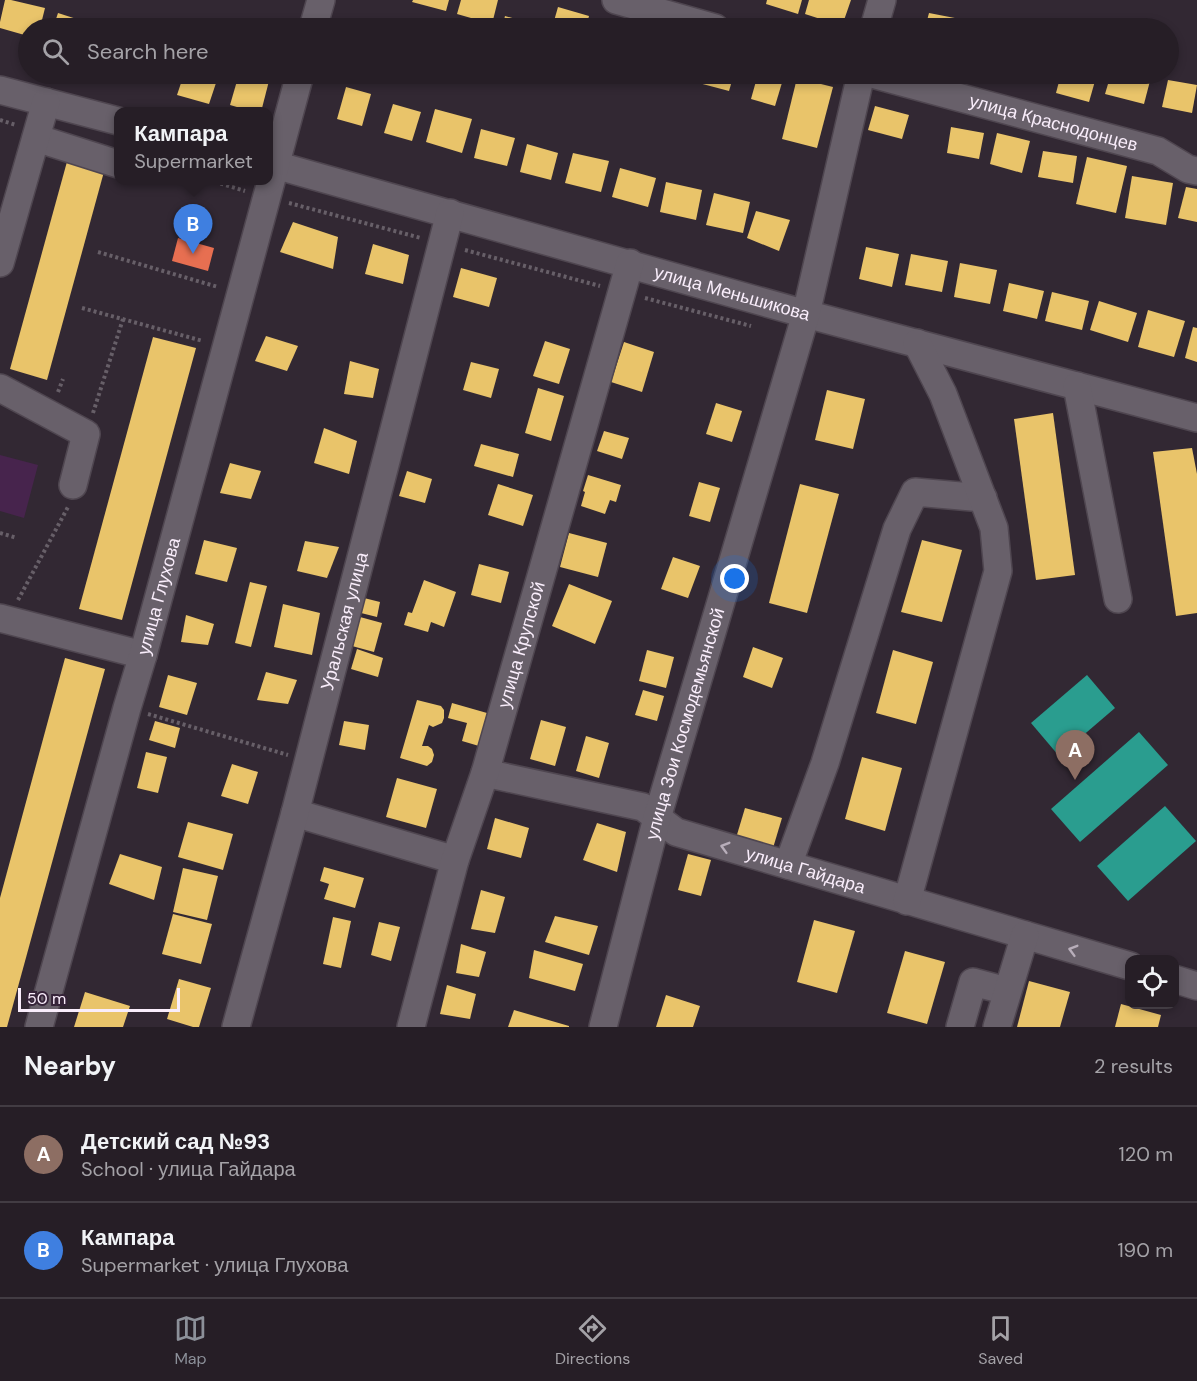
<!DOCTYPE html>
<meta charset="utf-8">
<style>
body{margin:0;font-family:"DM Sans",sans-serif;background:#322b32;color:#f1f3f6}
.controls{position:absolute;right:18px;bottom:18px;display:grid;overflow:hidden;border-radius:12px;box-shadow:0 3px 9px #0003}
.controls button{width:54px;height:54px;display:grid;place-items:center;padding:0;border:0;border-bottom:2px solid #423c43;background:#261e26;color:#f1f3f6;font:30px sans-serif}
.scale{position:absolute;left:18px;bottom:15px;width:162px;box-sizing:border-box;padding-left:6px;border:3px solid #f9edfb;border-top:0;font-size:16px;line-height:21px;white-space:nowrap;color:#f9edfb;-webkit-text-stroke:4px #352338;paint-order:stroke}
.you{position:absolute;left:735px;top:579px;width:21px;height:21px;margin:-15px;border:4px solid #fff;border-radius:50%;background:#1a73e8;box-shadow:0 0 0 9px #1a73e833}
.badge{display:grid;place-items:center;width:39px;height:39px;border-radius:50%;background:#8c9099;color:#fff;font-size:20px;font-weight:700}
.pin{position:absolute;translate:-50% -50px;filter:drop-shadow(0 2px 3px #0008)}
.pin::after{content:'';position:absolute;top:32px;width:21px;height:18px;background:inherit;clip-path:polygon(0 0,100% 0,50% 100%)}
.popup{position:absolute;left:114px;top:107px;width:159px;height:78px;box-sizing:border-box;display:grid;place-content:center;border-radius:12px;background:#261e26;filter:drop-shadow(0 2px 4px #0005);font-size:20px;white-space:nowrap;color:#a4a2a7}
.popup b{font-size:22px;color:#f1f3f6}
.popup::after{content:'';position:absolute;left:50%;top:100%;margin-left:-12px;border:12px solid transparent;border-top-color:#261e26}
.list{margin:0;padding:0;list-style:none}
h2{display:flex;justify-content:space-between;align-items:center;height:78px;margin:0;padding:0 24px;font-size:26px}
h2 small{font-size:20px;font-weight:400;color:#a4a2a7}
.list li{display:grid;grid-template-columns:39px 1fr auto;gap:18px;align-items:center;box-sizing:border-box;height:96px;padding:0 24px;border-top:2px solid #423c43}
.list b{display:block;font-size:22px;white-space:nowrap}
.list p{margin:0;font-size:20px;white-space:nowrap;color:#a4a2a7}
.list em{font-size:20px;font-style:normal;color:#a4a2a7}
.icon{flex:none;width:33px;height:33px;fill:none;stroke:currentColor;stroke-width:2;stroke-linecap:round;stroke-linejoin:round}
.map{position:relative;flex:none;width:1197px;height:1027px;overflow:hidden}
.search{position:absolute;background:#261e26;box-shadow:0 3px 9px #0003;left:18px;right:18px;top:18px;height:66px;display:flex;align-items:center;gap:15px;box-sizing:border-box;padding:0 21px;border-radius:33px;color:#a4a2a7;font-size:22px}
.sheet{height:270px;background:#261e26}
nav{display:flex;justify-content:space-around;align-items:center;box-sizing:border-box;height:84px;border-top:2px solid #423c43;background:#261e26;font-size:16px;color:#a4a2a7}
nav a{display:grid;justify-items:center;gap:3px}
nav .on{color:#8c9099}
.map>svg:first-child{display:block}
</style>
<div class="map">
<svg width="1197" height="1027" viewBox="0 0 1197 1027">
<rect width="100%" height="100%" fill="#322833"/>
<path fill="#47244d" d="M0 455 38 465 24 518 0 511Z"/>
<g fill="#e9c46a">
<path d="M5 0H11L45 8 40 28H28V36L0 28V22Z"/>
<path d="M413 0H449L446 11 412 2Z"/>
<path d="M461 0H498L492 24 457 14Z"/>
<path d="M767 0H802L798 14 766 4Z"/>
<path d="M809 0H851L842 26 805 14Z"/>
<path d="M558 7 589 16 586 28H552Z"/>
<path d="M58 13 89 23 87 28H53Z"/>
<path d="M929 13 960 19 958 28H925Z"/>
<path d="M505 16 537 25 536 28H502Z"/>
<path d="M978 23 996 28H977Z"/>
<path d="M610 24 623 28H609Z"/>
<path d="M184 74H205L218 77 209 104 177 95Z"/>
<path d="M239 74H248L270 77 261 112H254L230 105Z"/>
<path d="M697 74H734L729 91 695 82Z"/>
<path d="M758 74H775L784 76 775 106 751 99Z"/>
<path d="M1061 74H1097L1089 102 1056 93Z"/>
<path d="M1111 74H1140L1151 77 1144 104 1105 94Z"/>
<path d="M797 78 833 87 817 148 782 139Z"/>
<path d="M1168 80 1197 85 1192 113 1162 107Z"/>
<path d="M346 87 371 94 362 126 337 119Z"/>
<path d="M393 104 421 112 412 141 384 133Z"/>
<path d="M875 106 909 115 902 139 868 130Z"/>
<path d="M435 109 472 119 462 153 426 142Z"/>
<path d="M951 127 984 133 979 159 947 153Z"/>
<path d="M481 129 515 138 507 166 474 158Z"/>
<path d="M997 133 1030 141 1022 173 990 164Z"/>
<path d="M527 144 558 153 551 180 520 172Z"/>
<path d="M1043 151 1077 156 1073 183 1038 177Z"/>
<path d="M573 153 609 161 601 192 565 183Z"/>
<path d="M1087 157 1127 166 1116 213 1076 204Z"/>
<path d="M68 158 105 168 47 380 10 369Z"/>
<path d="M620 168 656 178 648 207 612 197Z"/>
<path d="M1132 176 1173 183 1166 225 1125 218Z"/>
<path d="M666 182 702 190 696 220 660 212Z"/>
<path d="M1186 187 1197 189V222L1178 218Z"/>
<path d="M714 193 750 202 743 233 706 225Z"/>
<path d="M756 211 790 220 779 251 747 238Z"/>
<path d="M293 222 338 237 333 269 280 252Z"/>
<path d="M373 244 409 255 403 284 365 274Z"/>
<path d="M866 247 899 254 892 287 859 279Z"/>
<path d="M911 254 948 261 942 292 905 285Z"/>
<path d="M960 263 997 270 990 304 954 297Z"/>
<path d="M461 268 497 278 489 307 453 297Z"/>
<path d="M1009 283 1044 291 1037 319 1003 311Z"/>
<path d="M1052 292 1089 301 1082 330 1045 321Z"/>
<path d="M1099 301 1137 313 1128 342 1090 330Z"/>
<path d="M1148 310 1185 321 1174 357 1138 347Z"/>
<path d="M1193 327 1197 328V362L1185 358Z"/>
<path d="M266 336 298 346 287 371 255 361Z"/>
<path d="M153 337 196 348 122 620 79 609Z"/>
<path d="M545 341 570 349 559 384 533 376Z"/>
<path d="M624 342 654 352 642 392 611 382Z"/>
<path d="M350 361 379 369 373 398 344 394Z"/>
<path d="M471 362 499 369 491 398 463 390Z"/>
<path d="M538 388 564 396 551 441 525 433Z"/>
<path d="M827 390 865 399 853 449 815 440Z"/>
<path d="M716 403 742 411 732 442 706 434Z"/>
<path d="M1053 413 1075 575 1036 580 1014 419Z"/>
<path d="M324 428 357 441 349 474 314 463Z"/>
<path d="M604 431 629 438 622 459 597 451Z"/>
<path d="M481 444 519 454 513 477 474 466Z"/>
<path d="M1192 448 1197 474V613L1176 616 1153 452Z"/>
<path d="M230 463 261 471 251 499 220 493Z"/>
<path d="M407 471 432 479 425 503 399 496Z"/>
<path d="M588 475 621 485 616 502 610 500 605 514 581 506 585 492 583 491Z"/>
<path d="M699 482 720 488 710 522 689 516Z"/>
<path d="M498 484 533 495 523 526 488 515Z"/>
<path d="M800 484 839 494 807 613 769 603Z"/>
<path d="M569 533 607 543 598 577 560 567Z"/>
<path d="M204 540 237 548 227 582 195 574Z"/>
<path d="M922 540 962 550 942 622 901 612Z"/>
<path d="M305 541 339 547 327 578 297 571Z"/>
<path d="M673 557 700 566 688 598 661 589Z"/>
<path d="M479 564 509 572 501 603 471 595Z"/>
<path d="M424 580 456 592 444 627 431 622 428 632 404 625 408 612 412 613Z"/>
<path d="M250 582 267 586 251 647 235 643Z"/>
<path d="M569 584 612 601 595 644 552 626Z"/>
<path d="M356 596 380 602 377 617 353 611Z"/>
<path d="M283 604 320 613 312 655 274 647Z"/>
<path d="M186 615 214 624 208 645 181 642Z"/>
<path d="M360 617 382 623 374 652 352 646Z"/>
<path d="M753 647 783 658 772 688 743 677Z"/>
<path d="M357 649 383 658 378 677 351 669Z"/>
<path d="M647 650 674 657 666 688 639 681Z"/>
<path d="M893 650 933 662 916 724 876 713Z"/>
<path d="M65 658 105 669 7 1027H0V898Z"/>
<path d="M266 672 297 680 288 704 257 700Z"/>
<path d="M168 675 197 683 187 715 159 707Z"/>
<path d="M643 690 664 696 657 721 635 715Z"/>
<path d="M417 700 441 706 444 710V718L442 723 433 727 429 725 422 746H428L432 749 434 755 432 762 427 766 400 758Z"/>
<path d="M452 703 487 713 479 746 462 741 467 723 448 718Z"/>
<path d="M541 720 566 727 555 766 530 759Z"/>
<path d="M155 721 180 728 175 748 149 740Z"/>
<path d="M344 721 369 725 365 750 339 745Z"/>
<path d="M586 736 609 743 599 778 576 771Z"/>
<path d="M146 752 167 757 158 793 137 788Z"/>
<path d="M862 757 902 768 885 831 845 819Z"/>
<path d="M232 764 258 772 248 804 221 796Z"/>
<path d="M397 778 437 789 426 828 386 817Z"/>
<path d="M745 808 782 818 773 848 736 838Z"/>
<path d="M495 818 529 828 521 858 487 849Z"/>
<path d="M188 822 233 834 223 870 178 857Z"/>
<path d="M597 823 626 832 617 872 583 860Z"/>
<path d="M120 854 162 867 154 900 109 884Z"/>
<path d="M688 854 711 860 701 896 678 890Z"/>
<path d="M324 867 364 878 355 908 324 899 329 884 320 881Z"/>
<path d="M183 868 218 876 207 920 173 912Z"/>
<path d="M481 890 505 897 495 933 471 929Z"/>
<path d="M173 914 212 924 201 964 162 954Z"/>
<path d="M555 916 598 926 589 955 545 942Z"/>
<path d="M333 917 351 921 341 968 323 964Z"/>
<path d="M814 920 855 931 837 993 797 982Z"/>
<path d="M379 922 400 927 391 961 371 955Z"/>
<path d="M461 944 486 952 479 977 456 973Z"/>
<path d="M534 950 583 964 575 991 529 978Z"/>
<path d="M905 951 945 962 927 1024 887 1013Z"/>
<path d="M179 979 211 988 199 1027H193L167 1019Z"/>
<path d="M1029 981 1070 992 1060 1027H1017Z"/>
<path d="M447 985 476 994 470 1019 440 1014Z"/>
<path d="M85 992 130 1006 123 1027H74Z"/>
<path d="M666 995 700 1006 693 1027H656Z"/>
<path d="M1121 1004 1161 1015 1158 1027H1115Z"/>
<path d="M514 1010 569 1026V1027H508Z"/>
</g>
<path fill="#e76f51" d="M178 238 214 248 208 271 172 261Z"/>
<g fill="#2a9d8f">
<path d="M1087 675 1115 708 1059 756 1031 723Z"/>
<path d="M1139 732 1168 765 1080 842 1051 809Z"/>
<path d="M1165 806 1196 841 1128 901 1097 866Z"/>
</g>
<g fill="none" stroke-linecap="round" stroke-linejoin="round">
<g stroke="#4f4650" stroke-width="30">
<g id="minor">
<path d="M616 0 715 28"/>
<path d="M313 28 321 0"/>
<path d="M874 28 882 0"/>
<path id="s1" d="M872 74 1158 151 1188 169 1197 171"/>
<path d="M0 90 118 121"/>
<path d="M36 138 118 164"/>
<path id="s2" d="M268 163 806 314 1197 418"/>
<path d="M0 263 46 102"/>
<path d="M1077 386 1118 599"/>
<path d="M0 388 86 434 73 485"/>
<path d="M0 618 143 655"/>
<path id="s3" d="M485 773 643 807 676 832 1130 966"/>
<path d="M295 813 455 860"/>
<path d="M788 865 825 763 897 529 915 492 983 498"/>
<path d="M907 901 998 571 994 528 943 394 917 343"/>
<path d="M1174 979 1197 986"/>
<path id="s4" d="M39 1027 127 708 143 655 300 74"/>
<path id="s5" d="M236 1027 295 813 450 213"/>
<path id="s6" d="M411 1027 455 860 485 773 630 263"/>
<path id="s7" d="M603 1027 657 818 806 314 861 74"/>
<path d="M960 1027 973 982 1007 991"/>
<path d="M997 1027 1025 935"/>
</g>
</g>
<g stroke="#675f68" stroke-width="4" stroke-dasharray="3 3" stroke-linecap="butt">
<path d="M0 120 16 125"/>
<path d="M209 180 245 191"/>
<path d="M289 203 421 238"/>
<path d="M465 250 600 286"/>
<path d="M98 252 218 287"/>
<path d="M645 298 751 326"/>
<path d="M82 308 203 341"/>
<path d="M58 392 63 379"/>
<path d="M93 413 123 319"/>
<path d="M0 533 17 538"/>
<path d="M18 600 68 507"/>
<path d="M148 714 288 755"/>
</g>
<use href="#minor" stroke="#68606a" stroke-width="27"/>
</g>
<defs><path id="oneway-chevron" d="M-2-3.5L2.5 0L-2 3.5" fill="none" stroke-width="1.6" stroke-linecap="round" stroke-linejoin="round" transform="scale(1.5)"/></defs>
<g stroke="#b8aeba">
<use href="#oneway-chevron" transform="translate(725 847) rotate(-164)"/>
<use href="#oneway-chevron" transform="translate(1073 950) rotate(-164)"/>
</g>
<g text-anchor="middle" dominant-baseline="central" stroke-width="6" stroke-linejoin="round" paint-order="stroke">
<g font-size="18" fill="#f9edfb" stroke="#352338">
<text stroke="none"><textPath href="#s1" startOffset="188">улица Краснодонцев</textPath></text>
<text stroke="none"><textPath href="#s2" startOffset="482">улица Меньшикова</textPath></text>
<text stroke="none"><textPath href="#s4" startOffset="447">улица Глухова</textPath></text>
<text stroke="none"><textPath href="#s5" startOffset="420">Уральская улица</textPath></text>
<text stroke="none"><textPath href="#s6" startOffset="398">улица Крупской</textPath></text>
<text stroke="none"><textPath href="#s7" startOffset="314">улица Зои Космодемьянской</textPath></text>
<text stroke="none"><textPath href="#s3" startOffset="338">улица Гайдара</textPath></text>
</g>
</g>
</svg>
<div class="controls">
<button><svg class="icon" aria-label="locate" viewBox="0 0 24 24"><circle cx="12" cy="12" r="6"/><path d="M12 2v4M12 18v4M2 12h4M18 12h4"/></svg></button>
</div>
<div class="scale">50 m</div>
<div class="you"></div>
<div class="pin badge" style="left:1075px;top:780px;background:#8d6e63">A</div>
<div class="pin badge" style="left:193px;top:254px;background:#3f7fe0">B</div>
<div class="popup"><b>Кампара</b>Supermarket</div>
<div class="search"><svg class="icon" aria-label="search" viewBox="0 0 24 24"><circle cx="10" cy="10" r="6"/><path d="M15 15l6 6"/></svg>Search here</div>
</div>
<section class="sheet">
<h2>Nearby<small>2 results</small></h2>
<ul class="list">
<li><span class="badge" style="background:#8d6e63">A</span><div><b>Детский сад №93</b><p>School · улица Гайдара</p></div><em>120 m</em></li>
<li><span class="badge" style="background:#3f7fe0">B</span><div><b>Кампара</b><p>Supermarket · улица Глухова</p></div><em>190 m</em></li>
</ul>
</section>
<nav>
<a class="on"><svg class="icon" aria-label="map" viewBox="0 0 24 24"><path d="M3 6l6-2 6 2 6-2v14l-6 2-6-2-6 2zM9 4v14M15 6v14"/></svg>Map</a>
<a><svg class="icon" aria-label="directions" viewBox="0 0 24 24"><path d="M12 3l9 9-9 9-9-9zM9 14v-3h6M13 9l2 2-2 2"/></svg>Directions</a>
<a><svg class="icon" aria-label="saved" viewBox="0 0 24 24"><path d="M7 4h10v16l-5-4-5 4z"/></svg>Saved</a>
</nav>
